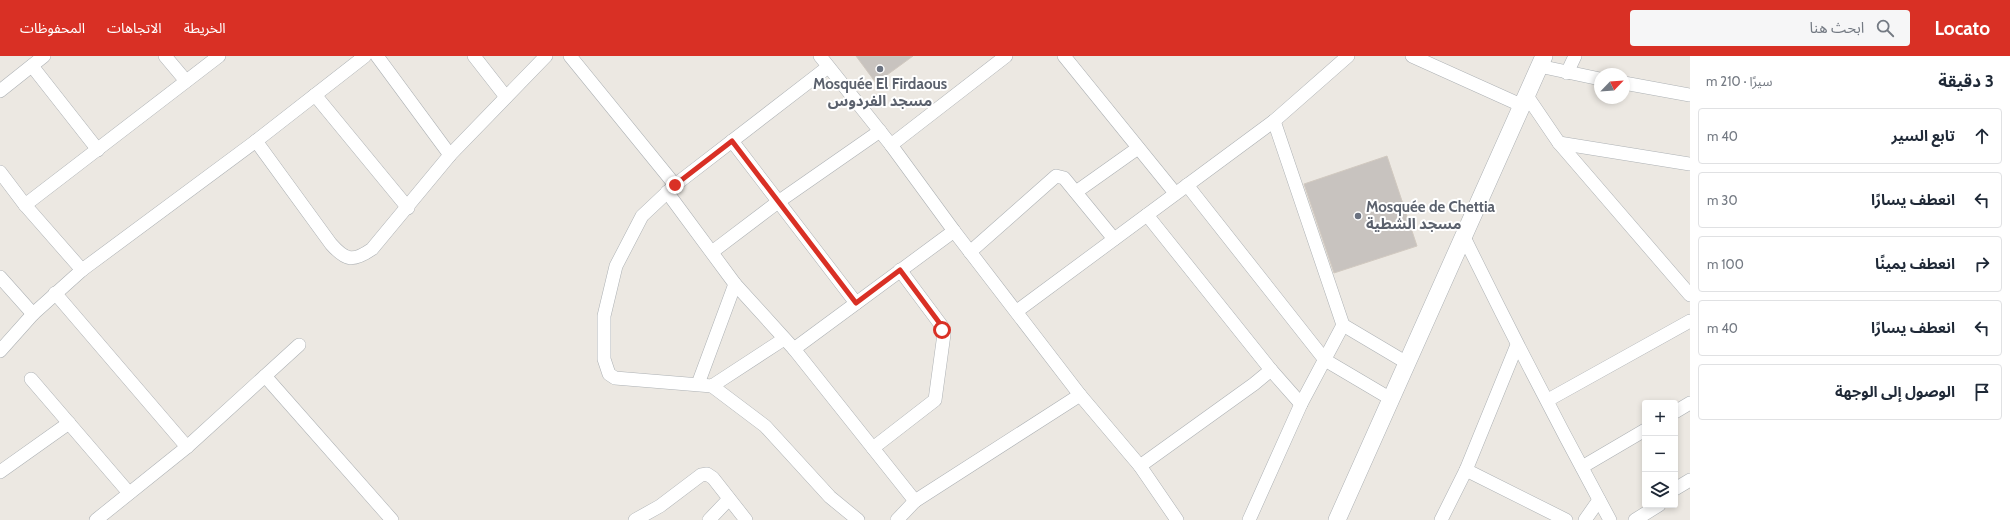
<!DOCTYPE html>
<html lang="ar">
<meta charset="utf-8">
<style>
body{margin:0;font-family:Cabin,"Noto Sans Arabic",sans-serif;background:#f6f6f7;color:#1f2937;direction:rtl}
.controls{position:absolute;right:12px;bottom:12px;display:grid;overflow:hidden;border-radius:4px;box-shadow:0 2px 6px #0003}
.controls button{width:36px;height:36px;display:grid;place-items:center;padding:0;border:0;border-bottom:1px solid #e0e1e3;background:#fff;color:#1f2937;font:20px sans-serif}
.compass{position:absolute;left:1594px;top:12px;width:36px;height:36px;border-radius:50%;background:#fff;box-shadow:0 2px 6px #0003;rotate:65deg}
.stop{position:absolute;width:12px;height:12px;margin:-9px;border:3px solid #d93025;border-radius:50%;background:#fff}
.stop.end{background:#d93025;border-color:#fff;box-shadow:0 1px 4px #0008}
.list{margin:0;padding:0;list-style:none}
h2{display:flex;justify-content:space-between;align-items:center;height:52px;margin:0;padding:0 16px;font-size:17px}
h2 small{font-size:13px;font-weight:400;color:#747a83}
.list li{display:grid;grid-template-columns:26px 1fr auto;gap:12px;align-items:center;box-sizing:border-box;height:56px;margin:0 8px 8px;padding:0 8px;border:1px solid #e0e1e3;border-radius:4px}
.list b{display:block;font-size:15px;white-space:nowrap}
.list em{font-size:13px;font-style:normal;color:#747a83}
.icon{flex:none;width:22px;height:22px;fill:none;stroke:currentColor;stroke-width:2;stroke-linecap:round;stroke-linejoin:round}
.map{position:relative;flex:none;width:1690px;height:464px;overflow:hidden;direction:ltr}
header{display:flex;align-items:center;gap:24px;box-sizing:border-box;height:56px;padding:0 20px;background:#d93025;color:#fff}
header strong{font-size:19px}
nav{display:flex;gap:22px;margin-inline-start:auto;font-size:14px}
.search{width:280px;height:36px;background:#f6f6f7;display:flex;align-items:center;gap:10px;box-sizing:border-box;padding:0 14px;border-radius:4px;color:#747a83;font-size:15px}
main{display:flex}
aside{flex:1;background:#fff}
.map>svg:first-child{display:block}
</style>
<header>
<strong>Locato</strong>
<div class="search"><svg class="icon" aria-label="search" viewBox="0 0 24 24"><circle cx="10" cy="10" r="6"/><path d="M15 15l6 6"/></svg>ابحث هنا</div>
<nav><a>الخريطة</a><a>الاتجاهات</a><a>المحفوظات</a></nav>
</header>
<main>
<aside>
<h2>3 دقيقة<small>سيرًا · 210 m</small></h2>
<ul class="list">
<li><svg class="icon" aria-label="ahead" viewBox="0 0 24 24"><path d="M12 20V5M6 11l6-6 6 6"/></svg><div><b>تابع السير</b></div><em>40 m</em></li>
<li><svg class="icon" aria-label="left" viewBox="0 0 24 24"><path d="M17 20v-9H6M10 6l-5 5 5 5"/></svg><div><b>انعطف يسارًا</b></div><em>30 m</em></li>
<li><svg class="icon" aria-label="right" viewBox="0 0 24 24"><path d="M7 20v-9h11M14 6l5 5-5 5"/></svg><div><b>انعطف يمينًا</b></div><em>100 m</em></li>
<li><svg class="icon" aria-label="left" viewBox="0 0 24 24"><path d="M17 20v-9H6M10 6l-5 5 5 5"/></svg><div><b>انعطف يسارًا</b></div><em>40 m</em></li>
<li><svg class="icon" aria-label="arrive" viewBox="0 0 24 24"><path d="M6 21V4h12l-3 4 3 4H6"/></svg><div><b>الوصول إلى الوجهة</b></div></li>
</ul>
</aside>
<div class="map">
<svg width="1690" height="464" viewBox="0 0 1690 464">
<rect width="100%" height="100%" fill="#ece8e2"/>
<g fill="#c8c3bf" stroke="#d1c9c0">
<path d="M856 0H913L876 27Z"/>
<path d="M1387 100 1417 190 1334 217 1304 128Z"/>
</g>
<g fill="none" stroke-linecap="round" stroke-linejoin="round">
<g stroke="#adb1b4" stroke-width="14">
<g id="minor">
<path d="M165 0 186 25"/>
<path d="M377 0 450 99"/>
<path d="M474 0 506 41"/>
<path d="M570 0 675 129 828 11"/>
<path d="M820 0 891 89 954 175 1080 339 1140 410 1177 464"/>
<path d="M1064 0 1175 137"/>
<path d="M1412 0 1523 50"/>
<path d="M32 10 98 94"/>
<path d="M1539 10 1600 23"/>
<path d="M1567 17 1575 0"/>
<path d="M1624 27 1690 39"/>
<path d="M0 35 44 0"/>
<path d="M315 39 408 152"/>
<path d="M1527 40 1559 87 1690 239"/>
<path d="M256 85 331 188C346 205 353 206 372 193L450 99 546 0"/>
<path d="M732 85 856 247"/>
<path d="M1559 87 1690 108"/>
<path d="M891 89 1006 0"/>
<path d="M0 116 25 149 82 214"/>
<path d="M675 129 642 160 616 210 604 260V303L609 318 615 322 712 330 784 283"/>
<path d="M1187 129 1325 304 1391 343"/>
<path d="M667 136 735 228 794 293 915 445 1080 339"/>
<path d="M1076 136 1138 92"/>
<path d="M25 149 219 0"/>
<path d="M1147 159 1271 314 1301 348"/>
<path d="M1463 179C1510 275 1559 370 1610 464"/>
<path d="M712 196 778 146 880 75"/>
<path d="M970 196 1056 120 1064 122 1114 183"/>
<path d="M0 221 33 258"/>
<path d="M55 237 187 391 96 464"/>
<path d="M1017 255 1274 65 1348 0"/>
<path d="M1343 269 1407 307"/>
<path d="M794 293 954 175"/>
<path d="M0 295 33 258 82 214 256 85 365 0"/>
<path d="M265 320 392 464"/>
<path d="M31 323 129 437"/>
<path d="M698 328 735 228"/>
<path d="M712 330 765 370 830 441 858 464"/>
<path d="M1548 344 1690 265"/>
<path d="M1675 356 1690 347"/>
<path d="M187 391 299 289"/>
<path d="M873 392 935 344 944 278 941 269 900 214"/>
<path d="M1140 410 1254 328 1271 314"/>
<path d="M1582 411 1645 374"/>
<path d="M1466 414 1566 464"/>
<path d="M0 416 69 367"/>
<path d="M1675 433 1690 424"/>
<path d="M635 464 660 450 701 419 707 418 713 422 746 464"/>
<path d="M709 464 729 443"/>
<path d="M897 464 915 445"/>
<path d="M1249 464 1301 348 1343 269 1274 65"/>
<path d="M1441 464 1466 414 1517 289"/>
<path d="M1585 464 1599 444"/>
<path d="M1635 464 1659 449"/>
</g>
</g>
<g stroke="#adb1b4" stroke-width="18">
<path id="tertiary" d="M1337 464 1544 0"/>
</g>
<use href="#minor" stroke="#fff" stroke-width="13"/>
<use href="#tertiary" stroke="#fff" stroke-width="17"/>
</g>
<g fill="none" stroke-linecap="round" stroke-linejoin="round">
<path stroke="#d93025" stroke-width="5" d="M675 129 732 85 856 247 900 214 941 269 942 274"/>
</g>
<g fill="#6b7280" stroke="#fff" stroke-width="1.5">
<circle cx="880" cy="13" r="4"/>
<circle cx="1358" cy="160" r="4"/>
</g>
<g text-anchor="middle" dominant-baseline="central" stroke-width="4" stroke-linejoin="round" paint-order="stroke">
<g font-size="15" font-weight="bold" fill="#5b616d" stroke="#fff">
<text x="880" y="28">Mosquée El Firdaous<tspan x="880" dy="17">مسجد الفردوس</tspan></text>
<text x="1366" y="151" text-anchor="start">Mosquée de Chettia<tspan x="1366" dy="17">مسجد الشطية</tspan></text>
</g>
</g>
</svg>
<div class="controls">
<button>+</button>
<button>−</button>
<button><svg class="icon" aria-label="layers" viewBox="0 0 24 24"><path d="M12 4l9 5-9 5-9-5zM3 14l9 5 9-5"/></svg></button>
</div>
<svg class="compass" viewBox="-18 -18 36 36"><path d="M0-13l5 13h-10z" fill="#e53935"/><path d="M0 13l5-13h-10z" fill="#747a83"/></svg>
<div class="stop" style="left:942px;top:274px"></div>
<div class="stop end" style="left:675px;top:129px"></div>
</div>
</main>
